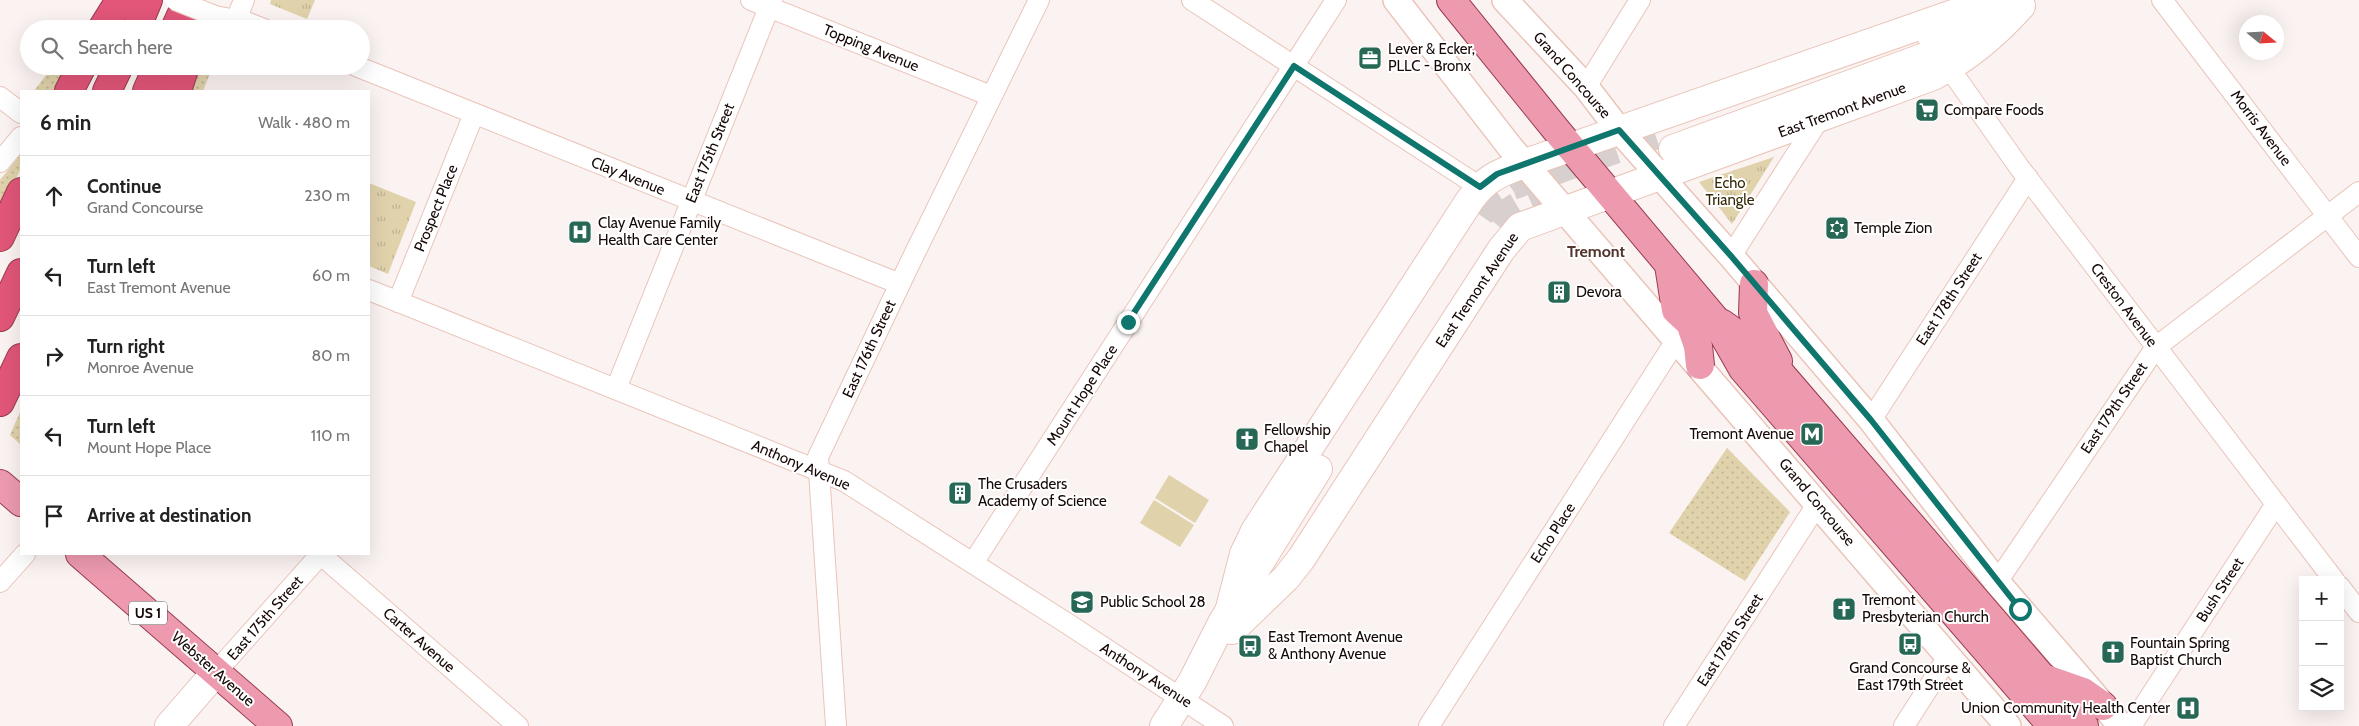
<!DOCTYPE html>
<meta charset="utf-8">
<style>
body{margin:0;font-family:Cabin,sans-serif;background:#f2f2f2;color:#222}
.controls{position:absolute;right:15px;bottom:15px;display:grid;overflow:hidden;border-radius:0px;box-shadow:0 5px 20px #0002}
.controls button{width:45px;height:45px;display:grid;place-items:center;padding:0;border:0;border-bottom:1px solid #e0e0e0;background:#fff;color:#222;font:25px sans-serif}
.compass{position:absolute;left:2239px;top:15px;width:45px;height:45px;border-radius:50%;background:#fff;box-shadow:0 5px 20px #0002;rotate:108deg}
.stop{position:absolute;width:15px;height:15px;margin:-11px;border:4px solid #0f766e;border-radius:50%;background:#fff}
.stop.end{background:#0f766e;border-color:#fff;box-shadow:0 1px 5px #0008}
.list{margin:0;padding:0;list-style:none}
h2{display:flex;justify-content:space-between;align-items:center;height:65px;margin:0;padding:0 20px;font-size:21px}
h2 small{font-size:16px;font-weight:400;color:#767676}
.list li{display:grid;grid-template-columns:32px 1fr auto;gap:15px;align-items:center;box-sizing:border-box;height:80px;padding:0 20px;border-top:1px solid #e0e0e0}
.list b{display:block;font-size:19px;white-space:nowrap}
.list p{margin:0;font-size:16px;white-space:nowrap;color:#767676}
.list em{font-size:16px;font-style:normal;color:#767676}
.icon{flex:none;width:28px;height:28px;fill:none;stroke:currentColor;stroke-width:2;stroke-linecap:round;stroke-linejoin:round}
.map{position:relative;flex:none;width:2359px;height:726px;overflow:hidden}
.search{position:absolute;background:#fff;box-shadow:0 5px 20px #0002;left:20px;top:20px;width:350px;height:55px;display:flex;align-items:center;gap:12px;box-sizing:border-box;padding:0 18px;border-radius:28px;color:#767676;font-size:19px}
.panel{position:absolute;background:#fff;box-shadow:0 5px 20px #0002;left:20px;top:90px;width:350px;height:465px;border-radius:0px}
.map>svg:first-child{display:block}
</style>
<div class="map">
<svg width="2359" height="726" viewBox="0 0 2359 726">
<defs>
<pattern id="grass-dots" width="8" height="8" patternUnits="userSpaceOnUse" patternTransform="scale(1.25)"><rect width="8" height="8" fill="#e0d2ab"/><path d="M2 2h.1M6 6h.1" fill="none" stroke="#bfb392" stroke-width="1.8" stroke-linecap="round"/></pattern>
<pattern id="park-tufts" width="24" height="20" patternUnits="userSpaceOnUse" patternTransform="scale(1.25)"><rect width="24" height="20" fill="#e0d2ab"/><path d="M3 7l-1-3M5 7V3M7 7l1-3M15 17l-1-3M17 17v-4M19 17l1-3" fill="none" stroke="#bfb392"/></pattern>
</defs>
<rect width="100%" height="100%" fill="#fbf3f1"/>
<g fill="url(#grass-dots)">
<path d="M53 66H67L59 91H34Z"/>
<path d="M196 66H213L203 91H187Z"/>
<path d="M21 154V168L0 212V180Z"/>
<path d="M21 410V445L10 435Z"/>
<path d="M1727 448 1790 512 1745 581 1669 533Z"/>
</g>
<g fill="url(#park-tufts)">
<path d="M271 0H315L307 19 270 4Z"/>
<path d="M1774 157 1732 224 1699 182Z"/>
<path d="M369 183 416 202 388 274 369 266Z"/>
</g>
<g fill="#e0d2ab">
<path d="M1169 475 1209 500 1195 523 1155 498Z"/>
<path d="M1154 500 1194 525 1180 547 1140 523Z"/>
</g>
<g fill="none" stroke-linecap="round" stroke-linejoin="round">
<g stroke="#d8d0ce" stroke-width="28" stroke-dasharray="28 14" stroke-linecap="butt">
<path d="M1480 215 1489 202 1512 186 1660 134"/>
<path d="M1496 224C1512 205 1533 198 1557 189"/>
</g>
<g stroke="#eac4b9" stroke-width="22">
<g id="minor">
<path d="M751 0 991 96"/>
<path d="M1192 0 1480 187"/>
<path d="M2162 0 2359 257"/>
<path d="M215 16 246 22 264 29"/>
<path d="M236 20 244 0"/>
<path d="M1919 25 2019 167 2334 580"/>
<path d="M356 66 900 284"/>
<path d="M1586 87 1640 0"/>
<path d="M0 97 21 113"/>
<path d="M0 162 21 137"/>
<path d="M1731 256 1819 119"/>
<path d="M369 290 844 481 1068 624 1223 726"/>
<path d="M398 302 474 114"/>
<path d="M616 389 772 0"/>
<path d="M1871 420 2028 178"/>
<path d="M320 554 518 726"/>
<path d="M973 563 1336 0"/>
<path d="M0 582 25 554"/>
<path d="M1997 582 2156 347 2359 192"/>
<path d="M2340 587 2359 612"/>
<path d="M216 672 321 554"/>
<path d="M836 726 818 457 908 267 1039 0"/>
<path d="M1429 726 1677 339"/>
<path d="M1674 726 1818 503"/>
<path d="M1904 726 1948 657"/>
<path d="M2131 726 2276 504"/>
</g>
</g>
<g stroke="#eac4b9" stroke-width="28">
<g id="tertiary">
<path d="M1396 0 1510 147 2008 726"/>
<path d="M1505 0 1586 87 1619 130 1731 256 1871 420 1997 582 2121 726"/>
</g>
</g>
<g stroke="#eac4b9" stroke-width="30">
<g id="secondary">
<path d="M1673 149 1925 57 1952 39 2002 15"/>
<path d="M1229 612 1244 554 1255 531 1470 200C1486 177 1500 173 1526 163L1993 0"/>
<path d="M1232 630 1286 578 1301 559 1501 250 1520 227 1933 76C1968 58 1995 35 2021 6"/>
<path d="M169 726 216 672"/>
<path d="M1164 726 1192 682 1222 623 1318 469"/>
</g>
</g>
<g stroke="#9a3b51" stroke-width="30">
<g id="primary">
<path d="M1451 0 1557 131 1714 318 1743 369 2052 726"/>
<path d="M1669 265 1676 310 1690 323 1698 346 1700 365"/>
<path d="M1754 284 1753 313 1778 361"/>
<path d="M1721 323 1762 352 2084 726"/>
<path d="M0 484 21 502"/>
<path d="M80 554 278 726"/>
<path d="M2043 678 2083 692 2103 706"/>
</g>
</g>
<g stroke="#9a3b51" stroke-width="30">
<g id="motorway">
<path d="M102 29 120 0"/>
<path d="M136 29 148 0"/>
<path d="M175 29 188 0"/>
<path d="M69 91 82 66"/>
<path d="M107 91 119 66"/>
<path d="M147 91 158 66"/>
<path d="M177 91 185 66"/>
<path d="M0 237 21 192"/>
<path d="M0 317 21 273"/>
<path d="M0 402 21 358"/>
</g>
</g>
<use href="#minor" stroke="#fff" stroke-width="20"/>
<use href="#tertiary" stroke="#fff" stroke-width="25"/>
<use href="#secondary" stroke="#fff" stroke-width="28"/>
<use href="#primary" stroke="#ed9aaf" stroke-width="28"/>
<use href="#motorway" stroke="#e15679" stroke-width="28"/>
<g stroke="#eac4b9" stroke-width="22" stroke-linecap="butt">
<path id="minor-bridge" d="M175 0 215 16"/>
</g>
<use href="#minor-bridge" stroke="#fff" stroke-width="20"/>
</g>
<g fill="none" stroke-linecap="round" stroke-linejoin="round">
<path stroke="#0f766e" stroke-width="6" d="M1128 322 1294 66 1480 187 1497 174 1619 130 1731 256 1871 420 2020 609"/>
</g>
<defs>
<g id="office-square" transform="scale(1.25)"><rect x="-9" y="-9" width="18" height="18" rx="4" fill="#266755" stroke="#fff"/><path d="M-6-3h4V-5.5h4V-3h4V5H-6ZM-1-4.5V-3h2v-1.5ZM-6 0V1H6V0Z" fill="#fff"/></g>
<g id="supermarket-square" transform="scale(1.25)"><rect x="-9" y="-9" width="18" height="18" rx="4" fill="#266755" stroke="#fff"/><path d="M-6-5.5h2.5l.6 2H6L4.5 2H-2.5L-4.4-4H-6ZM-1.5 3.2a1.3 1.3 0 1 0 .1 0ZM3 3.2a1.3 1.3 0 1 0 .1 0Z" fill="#fff"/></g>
<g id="synagogue-square" transform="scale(1.25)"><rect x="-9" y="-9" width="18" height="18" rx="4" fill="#266755" stroke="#fff"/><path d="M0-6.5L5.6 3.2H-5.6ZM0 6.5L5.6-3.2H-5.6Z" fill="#fff"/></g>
<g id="hospital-square" transform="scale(1.25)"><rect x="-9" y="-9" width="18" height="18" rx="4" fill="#266755" stroke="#fff"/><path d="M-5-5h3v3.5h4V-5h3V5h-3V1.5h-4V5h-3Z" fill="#fff"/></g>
<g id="building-square" transform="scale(1.25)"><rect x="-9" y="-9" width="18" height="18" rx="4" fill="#266755" stroke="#fff"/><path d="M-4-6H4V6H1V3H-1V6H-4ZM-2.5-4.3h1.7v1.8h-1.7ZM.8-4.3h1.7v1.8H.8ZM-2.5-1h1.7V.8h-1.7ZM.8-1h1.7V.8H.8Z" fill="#fff"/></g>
<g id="metro-square" transform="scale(1.25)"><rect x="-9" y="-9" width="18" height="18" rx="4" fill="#266755" stroke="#fff"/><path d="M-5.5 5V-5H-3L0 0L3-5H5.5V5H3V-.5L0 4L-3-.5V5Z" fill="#fff"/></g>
<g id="church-square" transform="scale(1.25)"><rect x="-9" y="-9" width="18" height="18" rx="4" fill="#266755" stroke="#fff"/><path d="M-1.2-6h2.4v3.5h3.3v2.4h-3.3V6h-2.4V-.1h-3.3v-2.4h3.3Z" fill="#fff"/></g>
<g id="school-square" transform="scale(1.25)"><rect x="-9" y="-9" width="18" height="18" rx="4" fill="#266755" stroke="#fff"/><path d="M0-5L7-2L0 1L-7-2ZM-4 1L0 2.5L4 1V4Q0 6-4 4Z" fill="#fff"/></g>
<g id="bus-square" transform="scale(1.25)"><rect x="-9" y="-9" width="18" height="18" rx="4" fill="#266755" stroke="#fff"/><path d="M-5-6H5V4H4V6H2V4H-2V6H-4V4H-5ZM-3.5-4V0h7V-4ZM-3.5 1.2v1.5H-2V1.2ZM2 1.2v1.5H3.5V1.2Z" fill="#fff"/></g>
</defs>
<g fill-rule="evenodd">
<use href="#office-square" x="1370" y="58"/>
<use href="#supermarket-square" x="1927" y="110"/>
<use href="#synagogue-square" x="1837" y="228"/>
<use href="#hospital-square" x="580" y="232"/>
<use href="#building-square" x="1559" y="292"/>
<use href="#metro-square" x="1812" y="434"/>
<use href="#church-square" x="1247" y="439"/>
<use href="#building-square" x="960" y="493"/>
<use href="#school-square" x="1082" y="602"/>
<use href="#church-square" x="1844" y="609"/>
<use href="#bus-square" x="1910" y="644"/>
<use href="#bus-square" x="1250" y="646"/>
<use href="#church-square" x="2113" y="652"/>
<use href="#hospital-square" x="2188" y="708"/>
</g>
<g text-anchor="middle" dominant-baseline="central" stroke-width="4" stroke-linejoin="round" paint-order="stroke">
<rect fill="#fff" stroke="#5b5251" stroke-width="1" x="129" y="601.5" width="38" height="23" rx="4"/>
<g font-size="14" font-weight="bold" fill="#150806">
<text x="148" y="613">US 1</text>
</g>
<g font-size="15" fill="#150806" stroke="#fff">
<text transform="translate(871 48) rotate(22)">Topping Avenue</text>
<text transform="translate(1572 75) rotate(49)">Grand Concourse</text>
<text transform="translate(1842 110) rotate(-20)">East Tremont Avenue</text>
<text transform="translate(2261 128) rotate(53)">Morris Avenue</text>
<text transform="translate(710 153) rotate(-68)">East 175th Street</text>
<text transform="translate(628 176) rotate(22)">Clay Avenue</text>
<text transform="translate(436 208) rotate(-68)">Prospect Place</text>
<text transform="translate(1477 290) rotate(-56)">East Tremont Avenue</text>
<text transform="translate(1949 299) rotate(-57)">East 178th Street</text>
<text transform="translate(2124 305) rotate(53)">Creston Avenue</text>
<text transform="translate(869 349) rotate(-65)">East 176th Street</text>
<text transform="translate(1082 395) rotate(-57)">Mount Hope Place</text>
<text transform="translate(2114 408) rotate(-56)">East 179th Street</text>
<text transform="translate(801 465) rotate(23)">Anthony Avenue</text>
<text transform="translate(1817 502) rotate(50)">Grand Concourse</text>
<text transform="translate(1553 533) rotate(-57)">Echo Place</text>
<text transform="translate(2220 590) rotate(-57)">Bush Street</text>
<text transform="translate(265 618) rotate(-49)">East 175th Street</text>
<text transform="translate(419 640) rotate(41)">Carter Avenue</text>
<text transform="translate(1730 640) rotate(-57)">East 178th Street</text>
<text transform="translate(213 669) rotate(41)">Webster Avenue</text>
<text transform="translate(1146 675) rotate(33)">Anthony Avenue</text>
</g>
<g font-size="15" fill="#150806" stroke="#fff" text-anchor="start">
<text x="1388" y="49">Lever &amp; Ecker,<tspan x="1388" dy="17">PLLC - Bronx</tspan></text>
<text x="1944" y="110">Compare Foods</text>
<text x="598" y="223">Clay Avenue Family<tspan x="598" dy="17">Health Care Center</tspan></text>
<text x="1854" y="228">Temple Zion</text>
<text x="1576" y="292">Devora</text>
<text x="1264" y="430">Fellowship<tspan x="1264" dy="17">Chapel</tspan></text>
<text x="1794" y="434" text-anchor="end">Tremont Avenue</text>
<text x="978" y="484">The Crusaders<tspan x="978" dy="17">Academy of Science</tspan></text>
<text x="1862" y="600">Tremont<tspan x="1862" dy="17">Presbyterian Church</tspan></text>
<text x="1100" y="602">Public School 28</text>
<text x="1268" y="637">East Tremont Avenue<tspan x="1268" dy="17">&amp; Anthony Avenue</tspan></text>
<text x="2130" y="643">Fountain Spring<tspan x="2130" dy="17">Baptist Church</tspan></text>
<text x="1910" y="668" text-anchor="middle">Grand Concourse &amp;<tspan x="1910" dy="17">East 179th Street</tspan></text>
<text x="2170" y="708" text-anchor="end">Union Community Health Center</text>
</g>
<g font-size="15" fill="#332806" stroke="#fff">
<text x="1730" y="183">Echo<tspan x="1730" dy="17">Triangle</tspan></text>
</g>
<g font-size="16" font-weight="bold" fill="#53352d" stroke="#fff">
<text x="1596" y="251">Tremont</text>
</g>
</g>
</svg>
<div class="controls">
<button>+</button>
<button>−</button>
<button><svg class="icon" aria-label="layers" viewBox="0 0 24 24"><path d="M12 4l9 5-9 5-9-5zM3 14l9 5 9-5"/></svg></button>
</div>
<svg class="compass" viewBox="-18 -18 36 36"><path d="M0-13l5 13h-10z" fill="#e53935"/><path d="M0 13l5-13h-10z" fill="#767676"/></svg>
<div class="stop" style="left:2020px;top:609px"></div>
<div class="stop end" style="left:1128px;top:322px"></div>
<div class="search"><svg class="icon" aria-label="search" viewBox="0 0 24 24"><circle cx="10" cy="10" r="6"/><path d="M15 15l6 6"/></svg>Search here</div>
<section class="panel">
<h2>6 min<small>Walk · 480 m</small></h2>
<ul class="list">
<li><svg class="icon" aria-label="ahead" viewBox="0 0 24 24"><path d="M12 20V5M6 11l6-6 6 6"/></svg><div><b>Continue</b><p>Grand Concourse</p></div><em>230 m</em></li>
<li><svg class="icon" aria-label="left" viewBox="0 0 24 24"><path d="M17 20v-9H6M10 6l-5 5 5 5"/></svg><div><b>Turn left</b><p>East Tremont Avenue</p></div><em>60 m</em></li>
<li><svg class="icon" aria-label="right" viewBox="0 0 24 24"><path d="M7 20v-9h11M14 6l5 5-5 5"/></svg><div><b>Turn right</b><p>Monroe Avenue</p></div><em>80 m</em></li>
<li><svg class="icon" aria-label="left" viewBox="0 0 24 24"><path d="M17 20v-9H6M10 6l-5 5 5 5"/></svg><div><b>Turn left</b><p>Mount Hope Place</p></div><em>110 m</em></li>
<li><svg class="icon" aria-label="arrive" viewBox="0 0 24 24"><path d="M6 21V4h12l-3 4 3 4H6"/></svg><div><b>Arrive at destination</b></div></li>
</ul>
</section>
</div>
